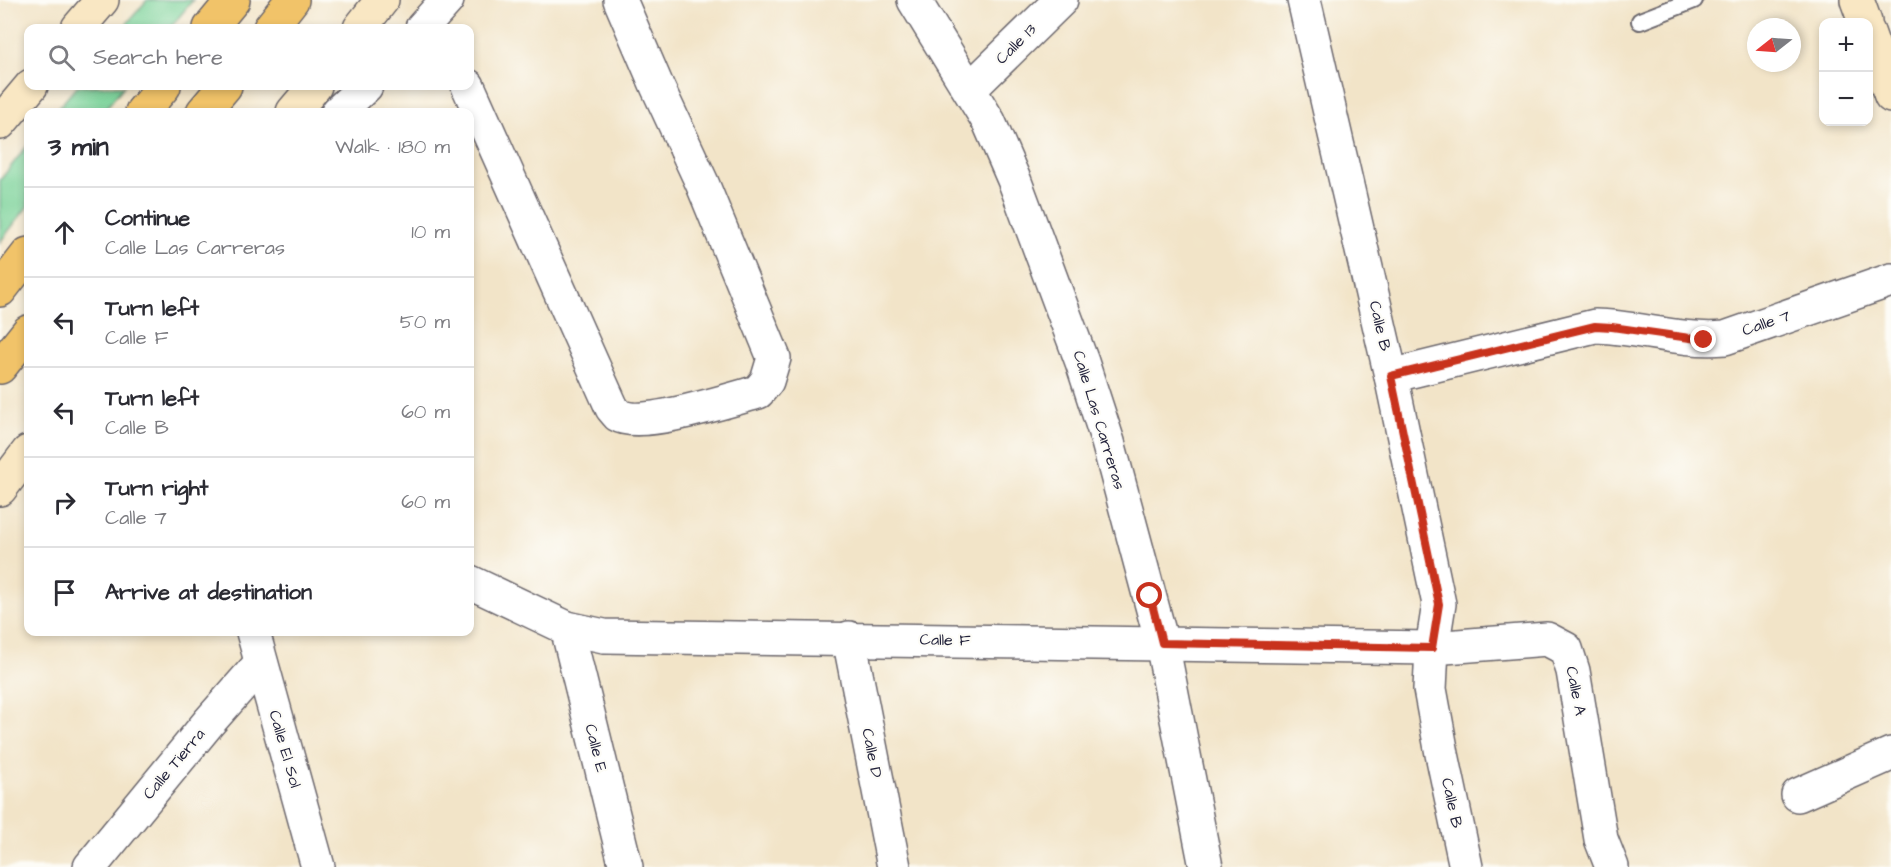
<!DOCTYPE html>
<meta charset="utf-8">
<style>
body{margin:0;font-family:"Architects Daughter",sans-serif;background:#f2f2f3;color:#2b2b33}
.controls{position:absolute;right:18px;top:18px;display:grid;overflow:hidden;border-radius:12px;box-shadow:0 3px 9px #0003}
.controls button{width:54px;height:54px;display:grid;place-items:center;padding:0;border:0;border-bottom:2px solid #e1e1e2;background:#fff;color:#2b2b33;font:30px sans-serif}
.compass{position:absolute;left:1747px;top:18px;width:54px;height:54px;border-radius:50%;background:#fff;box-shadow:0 3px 9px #0003;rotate:253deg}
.stop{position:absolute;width:18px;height:18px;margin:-14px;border:4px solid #c8321e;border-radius:50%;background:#fff}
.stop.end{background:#c8321e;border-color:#fff;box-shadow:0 2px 6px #0008}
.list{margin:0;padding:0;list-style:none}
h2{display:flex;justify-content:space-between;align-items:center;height:78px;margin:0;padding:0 24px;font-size:26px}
h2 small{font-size:20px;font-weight:400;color:#7c7c81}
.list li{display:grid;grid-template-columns:39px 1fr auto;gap:18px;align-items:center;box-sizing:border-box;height:90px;padding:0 24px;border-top:2px solid #e1e1e2}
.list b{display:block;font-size:22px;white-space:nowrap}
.list p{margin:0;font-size:20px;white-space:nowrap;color:#7c7c81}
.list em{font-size:20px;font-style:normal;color:#7c7c81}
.icon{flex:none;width:33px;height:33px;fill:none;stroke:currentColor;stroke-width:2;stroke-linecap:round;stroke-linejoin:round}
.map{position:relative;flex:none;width:1891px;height:867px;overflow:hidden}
.search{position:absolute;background:#fff;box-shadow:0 3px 9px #0003;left:24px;top:24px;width:450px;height:66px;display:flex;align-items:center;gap:15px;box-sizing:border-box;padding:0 21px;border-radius:12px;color:#7c7c81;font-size:22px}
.panel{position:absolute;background:#fff;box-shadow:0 3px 9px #0003;left:24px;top:108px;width:450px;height:528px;border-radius:12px}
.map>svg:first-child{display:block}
</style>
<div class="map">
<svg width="1891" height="867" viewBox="0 0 1891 867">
<rect width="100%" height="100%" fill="#fdfcf7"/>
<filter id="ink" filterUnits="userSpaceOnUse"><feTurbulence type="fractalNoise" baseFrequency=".0167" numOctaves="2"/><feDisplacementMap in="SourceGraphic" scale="12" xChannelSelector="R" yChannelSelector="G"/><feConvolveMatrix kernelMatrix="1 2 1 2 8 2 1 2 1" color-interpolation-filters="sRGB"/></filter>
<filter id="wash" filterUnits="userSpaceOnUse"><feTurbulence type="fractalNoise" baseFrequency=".008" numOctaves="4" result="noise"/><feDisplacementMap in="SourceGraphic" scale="24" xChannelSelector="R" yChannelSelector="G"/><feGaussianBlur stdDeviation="1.35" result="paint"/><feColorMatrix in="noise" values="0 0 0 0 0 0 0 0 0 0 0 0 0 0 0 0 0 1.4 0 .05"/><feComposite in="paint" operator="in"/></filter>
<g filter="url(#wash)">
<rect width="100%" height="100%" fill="#f2e4c8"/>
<g fill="#78d197" stroke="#4d7a69" stroke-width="1.5">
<path d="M147 0H193L170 28H123Z"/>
<path d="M77 86H124L103 112H55Z"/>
<path d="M28 145V206L0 242V180Z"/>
</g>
</g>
<g filter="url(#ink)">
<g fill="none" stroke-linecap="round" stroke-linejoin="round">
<g stroke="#6b666c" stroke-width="20">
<path id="lane" d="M1640 21 1694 0"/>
</g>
<g stroke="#6b666c" stroke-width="36">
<g id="street">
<path d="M914 0 989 122 1015 182 1082 362 1108 442 1162 643 1206 867"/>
<path d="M1304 0 1391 376 1439 604 1432 648 1430 689 1442 754 1466 867"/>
<path d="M422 28 447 0"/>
<path d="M468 86 612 408C612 408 617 414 618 415 640 429 732 399 758 392L767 381 774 358 702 183 657 86 620 0"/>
<path d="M970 89 1061 0"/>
<path d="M338 112 366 86"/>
<path d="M1391 376 1595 326C1638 327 1681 342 1725 338L1891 280"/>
<path d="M470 582 567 628 604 636 1432 648 1547 639 1566 649 1573 671 1601 839 1612 867"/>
<path d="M567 628 626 867"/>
<path d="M253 632 318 867"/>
<path d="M849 638 894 867"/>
<path d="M1798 795 1891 754"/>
<path d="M90 867 209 722 261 663"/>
</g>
</g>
<g stroke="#6b666c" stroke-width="36">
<g id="secondary">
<path d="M1857 0 1865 22"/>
<path d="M78 28 102 0"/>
<path d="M360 28 382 0"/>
<path d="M1868 32 1891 96"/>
<path d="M293 112 315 86"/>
<path d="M0 123 31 86"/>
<path d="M0 489 28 452"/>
</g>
</g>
<g stroke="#6b666c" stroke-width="36">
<g id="highway">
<path d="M210 28 233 0"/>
<path d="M270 28 292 0"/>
<path d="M142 112 164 86"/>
<path d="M203 112 225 86"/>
<path d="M0 290 28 254"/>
<path d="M0 367 28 332"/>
</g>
</g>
<use href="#lane" stroke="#fff" stroke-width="16"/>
<use href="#street" stroke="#fff" stroke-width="33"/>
<use href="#secondary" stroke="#f9e7c3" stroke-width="33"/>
<use href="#highway" stroke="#f1c369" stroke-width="33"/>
</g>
</g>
<g fill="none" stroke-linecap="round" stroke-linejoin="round" filter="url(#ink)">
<path stroke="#c8321e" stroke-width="8" d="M1150 596 1162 643 1432 648 1439 604 1391 376 1595 326 1612 327 1704 340"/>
</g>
<g text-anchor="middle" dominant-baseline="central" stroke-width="4.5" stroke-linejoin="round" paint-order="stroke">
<g font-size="16" fill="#22223b" stroke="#fdfcf7">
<text transform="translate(1016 44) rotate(-45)">Calle 13</text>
<text transform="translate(1766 323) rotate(-19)">Calle 7</text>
<text transform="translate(1380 326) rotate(77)">Calle B</text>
<text transform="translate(1099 420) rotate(73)">Calle Las Carreras</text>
<text transform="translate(945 640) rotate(1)">Calle F</text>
<text transform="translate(1576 691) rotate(79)">Calle A</text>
<text transform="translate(596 748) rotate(76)">Calle E</text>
<text transform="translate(285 749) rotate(74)">Calle El Sol</text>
<text transform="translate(872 753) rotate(79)">Calle D</text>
<text transform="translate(174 764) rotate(-50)">Calle Tierra</text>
<text transform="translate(1452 803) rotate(78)">Calle B</text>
</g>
</g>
</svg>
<div class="controls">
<button>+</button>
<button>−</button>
</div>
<svg class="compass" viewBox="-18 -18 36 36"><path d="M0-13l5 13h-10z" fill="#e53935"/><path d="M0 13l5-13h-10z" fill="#7c7c81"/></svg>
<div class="stop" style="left:1150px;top:596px"></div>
<div class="stop end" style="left:1704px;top:340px"></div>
<div class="search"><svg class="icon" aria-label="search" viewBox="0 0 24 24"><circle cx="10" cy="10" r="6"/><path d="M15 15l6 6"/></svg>Search here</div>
<section class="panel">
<h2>3 min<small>Walk · 180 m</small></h2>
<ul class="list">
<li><svg class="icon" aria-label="ahead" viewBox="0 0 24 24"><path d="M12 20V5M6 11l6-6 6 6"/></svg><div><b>Continue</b><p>Calle Las Carreras</p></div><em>10 m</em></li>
<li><svg class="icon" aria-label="left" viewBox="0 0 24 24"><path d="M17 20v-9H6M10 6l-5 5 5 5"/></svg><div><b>Turn left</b><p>Calle F</p></div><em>50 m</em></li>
<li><svg class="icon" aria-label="left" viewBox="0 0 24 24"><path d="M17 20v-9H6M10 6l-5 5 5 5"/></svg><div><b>Turn left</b><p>Calle B</p></div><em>60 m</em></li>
<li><svg class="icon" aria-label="right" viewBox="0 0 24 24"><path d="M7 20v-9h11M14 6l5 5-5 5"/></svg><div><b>Turn right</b><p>Calle 7</p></div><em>60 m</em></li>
<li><svg class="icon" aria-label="arrive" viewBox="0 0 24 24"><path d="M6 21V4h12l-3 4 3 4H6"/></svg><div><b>Arrive at destination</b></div></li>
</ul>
</section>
</div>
